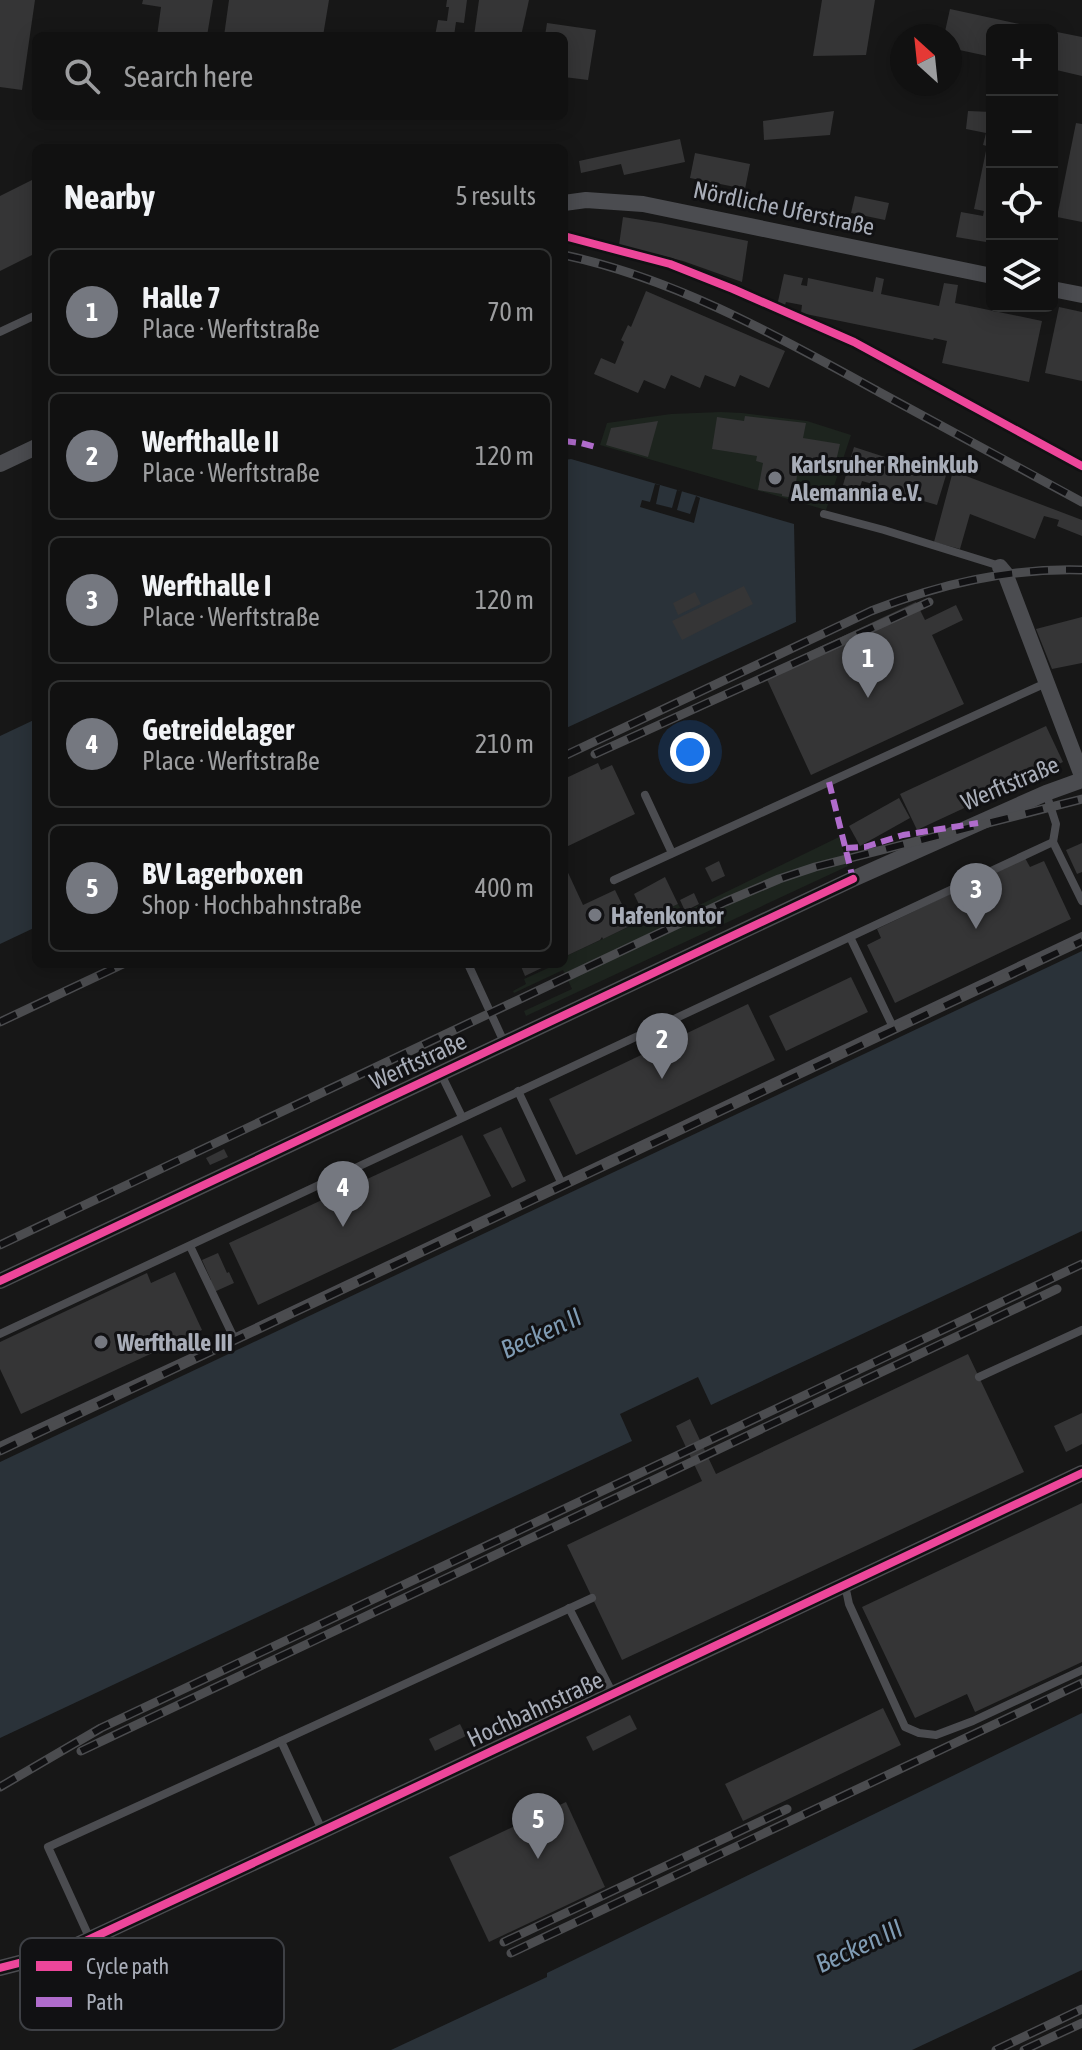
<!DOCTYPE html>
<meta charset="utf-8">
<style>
body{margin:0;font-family:"Asap Condensed",sans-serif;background:#1e1f1f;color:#f1f3f6}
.controls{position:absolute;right:24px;top:24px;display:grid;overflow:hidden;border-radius:12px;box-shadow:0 4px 20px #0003}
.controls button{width:72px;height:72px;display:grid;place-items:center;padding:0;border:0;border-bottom:2px solid #303131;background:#111;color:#f1f3f6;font:40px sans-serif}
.compass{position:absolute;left:890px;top:24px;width:72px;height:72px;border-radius:50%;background:#111;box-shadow:0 4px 20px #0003;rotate:333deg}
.you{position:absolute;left:690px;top:752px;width:28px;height:28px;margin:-20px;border:6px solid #fff;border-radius:50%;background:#1a73e8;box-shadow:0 0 0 12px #1a73e833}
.badge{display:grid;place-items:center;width:52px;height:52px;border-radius:50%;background:#757880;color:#fff;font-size:26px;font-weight:700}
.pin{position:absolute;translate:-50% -66px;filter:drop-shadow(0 2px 4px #0008)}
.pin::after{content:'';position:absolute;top:42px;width:28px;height:24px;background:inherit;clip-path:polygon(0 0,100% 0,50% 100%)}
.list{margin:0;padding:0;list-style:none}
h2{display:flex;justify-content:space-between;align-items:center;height:104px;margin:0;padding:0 32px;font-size:34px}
h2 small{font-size:26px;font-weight:400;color:#9c9d9f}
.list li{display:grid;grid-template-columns:52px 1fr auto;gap:24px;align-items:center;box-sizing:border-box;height:128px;margin:0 16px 16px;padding:0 16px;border:2px solid #303131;border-radius:12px}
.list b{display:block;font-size:30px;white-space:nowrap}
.list p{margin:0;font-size:26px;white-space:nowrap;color:#9c9d9f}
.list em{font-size:26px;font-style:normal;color:#9c9d9f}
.icon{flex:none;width:44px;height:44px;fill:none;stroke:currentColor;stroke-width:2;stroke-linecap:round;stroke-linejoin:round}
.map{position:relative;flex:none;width:1082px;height:2050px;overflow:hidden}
.search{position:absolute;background:#111;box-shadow:0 4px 20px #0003;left:32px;top:32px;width:536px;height:88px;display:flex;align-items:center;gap:20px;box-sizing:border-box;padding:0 28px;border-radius:12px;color:#9c9d9f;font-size:30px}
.panel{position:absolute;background:#111;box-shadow:0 4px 20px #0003;left:32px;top:144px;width:536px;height:824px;border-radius:12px}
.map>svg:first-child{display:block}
</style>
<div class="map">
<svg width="1082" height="2050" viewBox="0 0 1082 2050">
<rect width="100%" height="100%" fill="#171717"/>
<g fill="#1d241e">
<path d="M721 412 742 413 807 421 851 435 826 510 600 445 607 423 671 414Z"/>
<path d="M839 837 848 866 526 1016 524 1011 572 989 563 970 514 993 513 991 526 984 524 979 557 964H564V957L678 904 683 913Z"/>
</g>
<g fill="#2a3239">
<path d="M571 459 794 524 796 622 564 729V460Z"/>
<path d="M36 719V927L0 944V736Z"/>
<path d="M1082 951V1231L711 1405 698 1377 620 1414 632 1441 0 1738V1462Z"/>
<path d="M1082 1713V1970L912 2050H391L547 1977V1973Z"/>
</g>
<path fill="#171717" d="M655 484 660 485 656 504 672 508 677 490 682 491 677 510 690 514 696 496 700 498 694 523 640 507 642 500 650 502Z"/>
<g fill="#353536">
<path d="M0 0H35L22 90 0 87Z"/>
<path d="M143 0H213L207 36H157L161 7 142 4Z"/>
<path d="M229 0H329L323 36H224Z"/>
<path d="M447 0H467L464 23 456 22 454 36H435L438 20 447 21 449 7H446Z"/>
<path d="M479 0H529L521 36H474Z"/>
<path d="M822 0H875L866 55 813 56Z"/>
<path d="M950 9 1042 29V30H992V57L950 48V36H944Z"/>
<path d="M547 23 596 30 588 80 564 77V36H545Z"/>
<path d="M1052 31 1082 37V76L1052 69Z"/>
<path d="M834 111 830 135 764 140 763 121Z"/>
<path d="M968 111 992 112V213L986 242 956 237 961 212 983 216 984 211 974 209 987 146 983 145 986 133 966 129Z"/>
<path d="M1076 123 1082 124V222L1057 217Z"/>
<path d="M680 139 685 162 624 175 621 164 581 173 579 161Z"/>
<path d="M695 153 750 164 745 189 690 178Z"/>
<path d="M36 178V253L0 271V196Z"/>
<path d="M855 196 889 203 885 220 851 213Z"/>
<path d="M623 217 661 223 748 241 742 282 683 261 619 245Z"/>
<path d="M784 274 803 278 801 285 807 286 808 278 873 292 876 277 884 279 881 294 939 306 944 283 958 285 955 303 1042 321 1029 382 942 363 947 341 934 338 933 340 801 313 802 305 786 302 784 308 777 306Z"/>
<path d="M646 291 785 351 769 388 740 375 735 387 705 375 700 388 671 375 665 389 644 380 638 393 594 374 601 358 615 364 624 342 621 340 628 325 631 327Z"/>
<path d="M1059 307 1082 312V381L1045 373Z"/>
<path d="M745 416 806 423 803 438 840 444 833 474 798 468 794 498 782 496V494L758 490 763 463 756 461 757 456 712 449 717 417 744 421Z"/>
<path d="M658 421 648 457 606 445 611 428Z"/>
<path d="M854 447 891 459 890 462 909 467 911 462 947 472 937 505 882 489 883 487 862 481 857 496 841 492Z"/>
<path d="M953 471 1082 520V536L1057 526 1059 520 1044 516 1035 539 970 514 960 549 934 542Z"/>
<path d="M744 586 753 604 682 640 672 621Z"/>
<path d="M695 592 701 604 678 615 673 603Z"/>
<path d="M916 602 925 620 956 605 963 620 932 635 964 704 811 775 764 673Z"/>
<path d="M1082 617V663L1052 669 1036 629Z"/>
<path d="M1046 726 1063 762 917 830 900 794Z"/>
<path d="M598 763 601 770 612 765 635 814 564 848V779Z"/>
<path d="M899 798 910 818 860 846 849 826Z"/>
<path d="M1082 843V872L1077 874 1066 850Z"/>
<path d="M1025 858 1030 867 1044 861 1071 919 895 1003 867 945 881 938 877 929Z"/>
<path d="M719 861 725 876 712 882 705 868Z"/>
<path d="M564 864 583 905 615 890 632 925 603 939 602 937 600 940 564 957Z"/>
<path d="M665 877 678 904 646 919 634 894Z"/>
<path d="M694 893 699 904 685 911 680 900Z"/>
<path d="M520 964H550L525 976Z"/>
<path d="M851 977 868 1012 786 1051 769 1016Z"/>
<path d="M748 1004 775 1060 576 1155 549 1099Z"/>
<path d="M501 1127 526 1181 512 1188 483 1135Z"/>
<path d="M462 1135 491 1196 258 1305 229 1243Z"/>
<path d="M224 1149 228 1157 210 1165 206 1158Z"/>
<path d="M218 1253 227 1273 229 1272 234 1283 214 1292 209 1281 211 1280 202 1260Z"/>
<path d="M175 1272 202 1330 21 1414 0 1369V1342L147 1273 151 1283Z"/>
<path d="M968 1354 1024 1472 622 1660 567 1545 702 1481 676 1426 690 1419 716 1474Z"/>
<path d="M1082 1413V1444L1066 1452 1054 1426Z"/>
<path d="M1082 1503V1662L975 1712 967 1694 915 1718 862 1607Z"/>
<path d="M883 1708 901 1745 743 1821 725 1784Z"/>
<path d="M630 1715 637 1729 593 1751 586 1737Z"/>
<path d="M460 1724 466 1736 435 1751 429 1739Z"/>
<path d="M566 1802 605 1887 489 1942 449 1857Z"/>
</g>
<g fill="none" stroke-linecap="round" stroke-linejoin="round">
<g stroke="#4b4c50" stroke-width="8">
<path d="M564 236 670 264 733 289 854 342 1037 441"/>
<path d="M0 332 36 315"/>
<path d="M824 514 884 530 1000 566"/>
<path d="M1046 793 1056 824 1053 842 1082 901"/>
<path d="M645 795 672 853"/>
<path d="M614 880 1046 683"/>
<path d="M850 937 892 1025"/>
<path d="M468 964 504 1042"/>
<path d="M440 1072 462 1117"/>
<path d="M518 1091 561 1182"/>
<path d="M190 1246 234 1338"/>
<path d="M0 1334 1053 842"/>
<path d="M979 1377 1082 1330"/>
<path d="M0 1446 234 1338 1082 936"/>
<path d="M845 1585 849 1604 905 1727 919 1733 936 1735 973 1721 1082 1670"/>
<path d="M569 1608 613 1694"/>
<path d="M322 1830 281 1741 592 1598"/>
<path d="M90 1939 48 1847 281 1741"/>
</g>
<g stroke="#4b4c50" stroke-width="16">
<path d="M564 203 586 200 643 204 992 276"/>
<path d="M1052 289 1082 295"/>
<path d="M0 464 36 447"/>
<path d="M1000 567 1005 573 1082 776"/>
<path d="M0 1281 853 879 1046 793 1082 780"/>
<path d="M0 1968 62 1952 322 1831 1082 1473"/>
</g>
<g stroke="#4b4c4f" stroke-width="9">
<g id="rail">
<path d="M564 255C677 279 779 337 879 392 947 429 1015 465 1082 502"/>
<path d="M595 754 929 602"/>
<path d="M564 756 871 611C940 584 1008 568 1082 570"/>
<path d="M0 1022 123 964"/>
<path d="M0 1245 725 902 779 879 815 867 1082 799"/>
<path d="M0 1451 1082 941"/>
<path d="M81 1751 1057 1289"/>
<path d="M0 1787 101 1728 1082 1264"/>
<path d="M504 1942 787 1809"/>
<path d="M511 1953 1082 1683"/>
<path d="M996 2050 1082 2009"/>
<path d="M1024 2050 1082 2023"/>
</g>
</g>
<use href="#rail" stroke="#111113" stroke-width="6" stroke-dasharray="18" stroke-linecap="butt"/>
<g stroke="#b06ccc" stroke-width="6" stroke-dasharray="12 6" stroke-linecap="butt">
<path d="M564 441 581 443 599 448"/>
<path d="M829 782 853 879"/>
<path d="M846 848 865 847 903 835 978 823"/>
</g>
<g stroke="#111113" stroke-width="13">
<g id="cycleway">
<path d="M564 236 670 264 733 289 854 342 1082 466"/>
<path d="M0 1281 853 879"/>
<path d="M0 1968 62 1952 322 1831 1082 1473"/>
</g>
</g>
<use href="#cycleway" stroke="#ed469a" stroke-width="8"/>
</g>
<g fill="#757880" stroke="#111113" stroke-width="3">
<circle cx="775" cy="478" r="8"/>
<circle cx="595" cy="915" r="8"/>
<circle cx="101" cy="1342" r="8"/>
</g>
<g text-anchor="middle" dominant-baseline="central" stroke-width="6" stroke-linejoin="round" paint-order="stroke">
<g font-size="24" fill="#a8adb8" stroke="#111113">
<text transform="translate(784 208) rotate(12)">Nördliche Uferstraße</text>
<text transform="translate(1010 783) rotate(-23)">Werftstraße</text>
<text transform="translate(418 1061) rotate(-25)">Werftstraße</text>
<text transform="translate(535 1709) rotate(-25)">Hochbahnstraße</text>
</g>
<g font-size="24" font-weight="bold" fill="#a8adb8" stroke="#111113" text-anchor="start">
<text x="791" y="464">Karlsruher Rheinklub<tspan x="791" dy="28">Alemannia e.V.</tspan></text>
<text x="611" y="915">Hafenkontor</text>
<text x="117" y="1342">Werfthalle III</text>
</g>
<g font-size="26" font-style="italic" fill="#7f9bb3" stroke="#111113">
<text transform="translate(541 1333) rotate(-25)">Becken II</text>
<text transform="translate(859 1946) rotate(-25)">Becken III</text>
</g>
</g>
<rect x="20" y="1938" width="264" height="92" rx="12" fill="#111113" stroke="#3e4045" stroke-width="2"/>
<rect x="36" y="1961" width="36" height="10" fill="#ed469a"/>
<rect x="36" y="1997" width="36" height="10" fill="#b06ccc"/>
<g font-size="22" fill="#a8adb8">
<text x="86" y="1974">Cycle path</text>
<text x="86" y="2010">Path</text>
</g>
</svg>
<div class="controls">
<button>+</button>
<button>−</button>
<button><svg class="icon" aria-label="locate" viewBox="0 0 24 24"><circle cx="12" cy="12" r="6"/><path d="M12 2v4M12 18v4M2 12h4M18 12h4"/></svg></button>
<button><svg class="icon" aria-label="layers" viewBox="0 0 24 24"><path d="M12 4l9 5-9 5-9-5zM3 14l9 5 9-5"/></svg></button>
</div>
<svg class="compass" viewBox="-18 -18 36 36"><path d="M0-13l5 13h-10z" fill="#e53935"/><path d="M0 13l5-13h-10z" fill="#9c9d9f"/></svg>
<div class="you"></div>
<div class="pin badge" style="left:868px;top:698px">1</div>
<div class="pin badge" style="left:662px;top:1079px">2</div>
<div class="pin badge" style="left:976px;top:929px">3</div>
<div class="pin badge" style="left:343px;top:1227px">4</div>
<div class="pin badge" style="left:538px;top:1859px">5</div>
<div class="search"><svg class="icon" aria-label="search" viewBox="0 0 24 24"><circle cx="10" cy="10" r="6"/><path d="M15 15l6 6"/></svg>Search here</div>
<section class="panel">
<h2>Nearby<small>5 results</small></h2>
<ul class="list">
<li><span class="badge">1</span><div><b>Halle 7</b><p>Place · Werftstraße</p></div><em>70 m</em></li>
<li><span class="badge">2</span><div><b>Werfthalle II</b><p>Place · Werftstraße</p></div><em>120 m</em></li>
<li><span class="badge">3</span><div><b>Werfthalle I</b><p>Place · Werftstraße</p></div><em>120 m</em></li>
<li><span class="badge">4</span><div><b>Getreidelager</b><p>Place · Werftstraße</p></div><em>210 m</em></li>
<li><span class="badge">5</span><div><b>BV Lagerboxen</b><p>Shop · Hochbahnstraße</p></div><em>400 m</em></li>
</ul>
</section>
</div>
